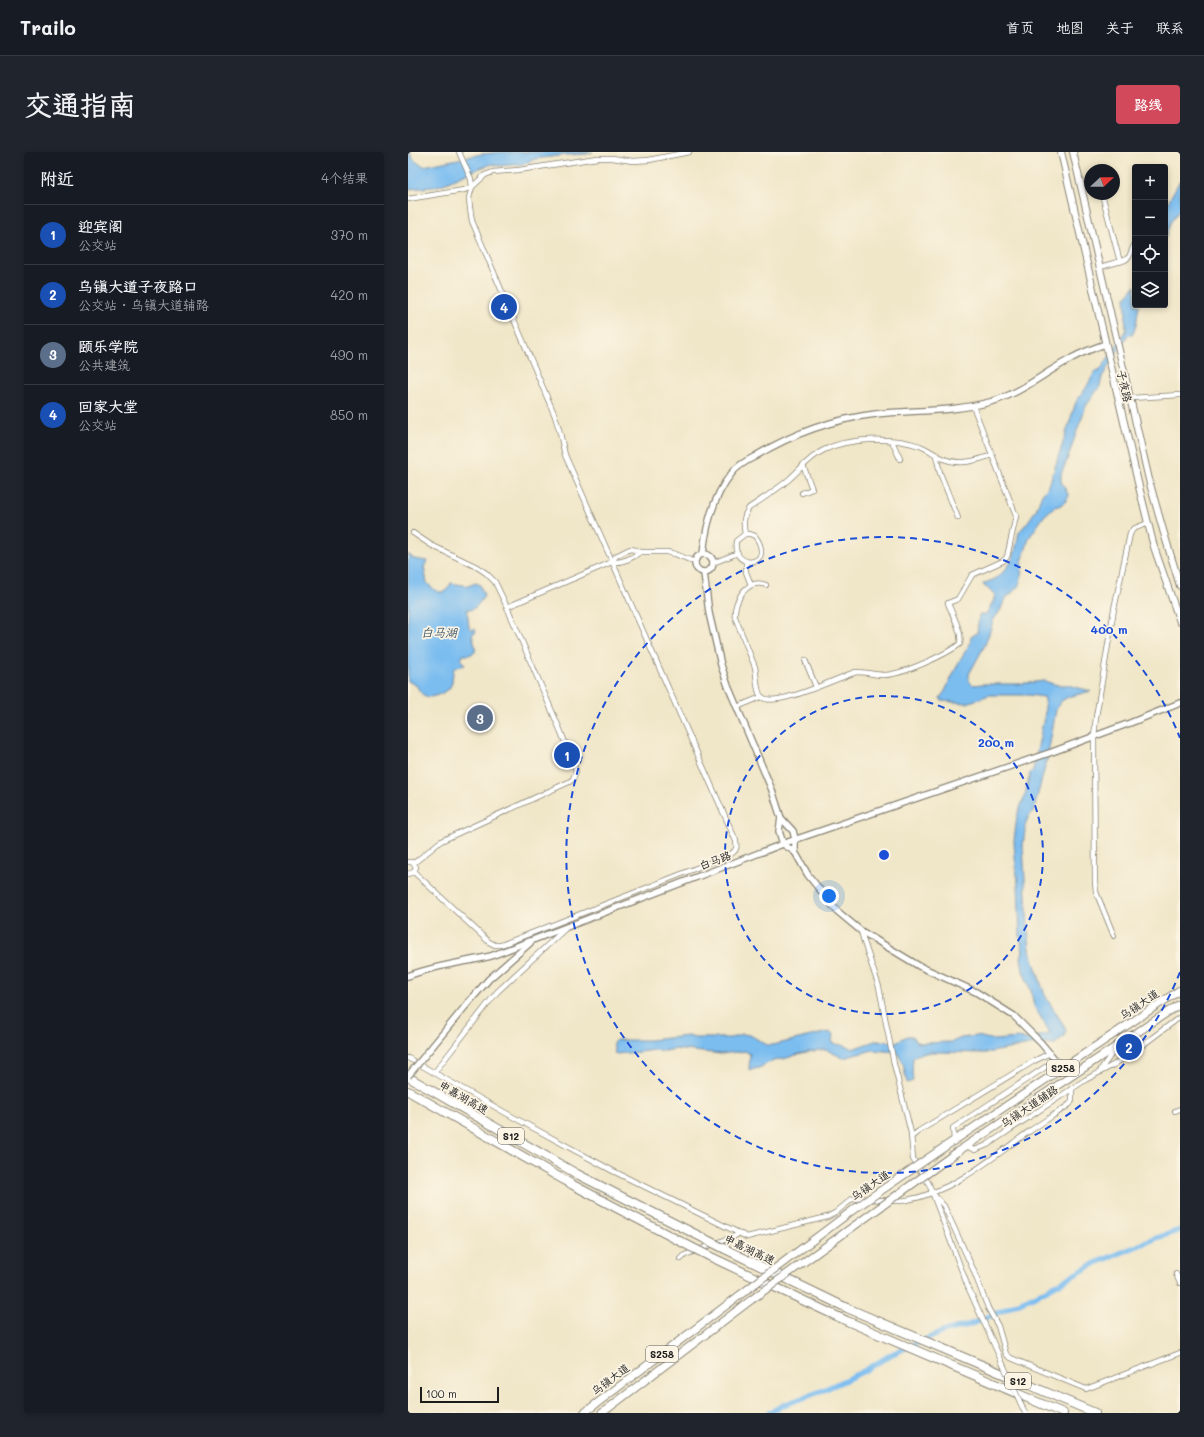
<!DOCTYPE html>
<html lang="zh">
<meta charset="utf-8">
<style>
body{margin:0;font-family:Mali,"LXGW WenKai TC",sans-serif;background:#20242c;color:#f1f3f6}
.controls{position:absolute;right:12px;top:12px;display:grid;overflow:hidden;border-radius:4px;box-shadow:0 2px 6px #0003}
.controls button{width:36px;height:36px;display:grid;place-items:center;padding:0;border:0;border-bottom:1px solid #363941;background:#171b24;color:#f1f3f6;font:20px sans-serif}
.compass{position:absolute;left:676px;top:12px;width:36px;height:36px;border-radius:50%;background:#171b24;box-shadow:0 2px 6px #0003;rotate:68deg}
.scale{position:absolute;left:12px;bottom:10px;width:79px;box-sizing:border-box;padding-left:4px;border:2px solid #1c1c1c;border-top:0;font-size:11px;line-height:14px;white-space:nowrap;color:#1c1c1c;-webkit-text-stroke:3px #fcf5e5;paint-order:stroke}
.you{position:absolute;left:421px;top:744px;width:14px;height:14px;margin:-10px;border:3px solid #fff;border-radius:50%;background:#1a73e8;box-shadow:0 0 0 6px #1a73e833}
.badge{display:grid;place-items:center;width:26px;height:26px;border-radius:50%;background:#d1495b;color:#fff;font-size:13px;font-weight:700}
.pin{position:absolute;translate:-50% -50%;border:2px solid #fff;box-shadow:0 1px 4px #0006}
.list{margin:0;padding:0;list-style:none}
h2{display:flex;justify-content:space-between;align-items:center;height:52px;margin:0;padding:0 16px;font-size:17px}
h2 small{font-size:13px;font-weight:400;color:#9ea1a6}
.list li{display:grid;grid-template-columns:26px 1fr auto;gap:12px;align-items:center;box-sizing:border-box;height:60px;padding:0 16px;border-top:1px solid #363941}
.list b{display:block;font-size:15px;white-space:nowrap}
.list p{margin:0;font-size:13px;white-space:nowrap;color:#9ea1a6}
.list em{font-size:13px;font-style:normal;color:#9ea1a6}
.icon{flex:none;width:22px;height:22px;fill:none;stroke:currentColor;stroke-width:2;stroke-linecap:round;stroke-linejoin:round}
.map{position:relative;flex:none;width:772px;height:1261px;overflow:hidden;border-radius:4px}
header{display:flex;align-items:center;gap:24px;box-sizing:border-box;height:56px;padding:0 20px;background:#171b24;border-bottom:1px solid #363941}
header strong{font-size:19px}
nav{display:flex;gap:22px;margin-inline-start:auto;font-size:14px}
.intro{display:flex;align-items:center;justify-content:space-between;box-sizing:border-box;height:96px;padding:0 24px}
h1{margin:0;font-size:28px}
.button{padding:10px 18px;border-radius:4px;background:#d1495b;color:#fff;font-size:14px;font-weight:700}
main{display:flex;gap:24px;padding:0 24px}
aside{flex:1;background:#171b24;border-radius:4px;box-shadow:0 2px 6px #0003}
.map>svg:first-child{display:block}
</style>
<header>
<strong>Trailo</strong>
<nav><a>首页</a><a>地图</a><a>关于</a><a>联系</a></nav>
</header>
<div class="intro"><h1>交通指南</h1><a class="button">路线</a></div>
<main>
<aside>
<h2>附近<small>4个结果</small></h2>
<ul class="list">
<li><span class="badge" style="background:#1a4fb4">1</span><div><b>迎宾阁</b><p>公交站</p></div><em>370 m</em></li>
<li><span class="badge" style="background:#1a4fb4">2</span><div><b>乌镇大道子夜路口</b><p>公交站 · 乌镇大道辅路</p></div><em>420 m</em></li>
<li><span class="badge" style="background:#5c6f8a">3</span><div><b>颐乐学院</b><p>公共建筑</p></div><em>490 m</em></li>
<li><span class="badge" style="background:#1a4fb4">4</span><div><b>回家大堂</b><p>公交站</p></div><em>850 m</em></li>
</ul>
</aside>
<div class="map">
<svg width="772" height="1261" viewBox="0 0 772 1261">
<rect width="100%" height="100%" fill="#fcf5e5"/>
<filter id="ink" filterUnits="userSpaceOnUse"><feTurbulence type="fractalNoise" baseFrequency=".025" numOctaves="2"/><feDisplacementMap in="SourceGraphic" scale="8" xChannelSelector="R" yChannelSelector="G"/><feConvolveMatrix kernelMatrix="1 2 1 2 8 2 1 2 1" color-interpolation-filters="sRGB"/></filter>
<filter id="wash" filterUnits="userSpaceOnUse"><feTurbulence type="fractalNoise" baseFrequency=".012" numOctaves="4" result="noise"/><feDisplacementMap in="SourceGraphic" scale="16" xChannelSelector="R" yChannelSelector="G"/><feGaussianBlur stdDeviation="0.9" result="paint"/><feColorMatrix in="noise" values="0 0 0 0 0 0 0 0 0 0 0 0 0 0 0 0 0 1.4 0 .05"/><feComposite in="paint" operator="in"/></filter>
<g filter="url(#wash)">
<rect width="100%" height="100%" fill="#f0e6c8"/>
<g fill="#7bbdf0" stroke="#4c6c86">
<path d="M0 0H2C4 8 8 10 16 14L74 2 94 0H185L179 2 157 3 127 7 116 12 91 14 85 12 72 16 38 31 26 35 0 37Z"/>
<path d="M772 28V57L762 71 757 87V56Z"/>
<path d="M727 134V153H731L728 173 725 182 719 184 694 225 692 234 678 254 670 276 659 308 653 322V329L661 344 657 350 651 354 646 355 636 364 621 386 614 410 613 426 611 434 597 447 592 459 586 467 577 493 561 522V529L565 533 574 532H610L636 529 649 533H659L683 539 660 545 652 550 648 558 639 608 625 660 623 661 618 670 615 694 620 777 622 797 633 832 638 845 656 874 658 879 656 884 647 892 622 893 578 901 523 900 508 903 505 906C504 914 504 921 505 929L499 931 495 911 489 900 465 898 435 906 419 898H412L394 901 376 907H373L362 910 351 916 341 918 342 902 337 899 313 902 267 897 257 899 246 898 231 900 207 902 205 891 208 888H241L280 884 287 886H323L334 882 342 883 359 893H365L420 880 425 882 424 891C431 893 439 893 444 897L467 889 488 890 499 884H504L508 890 515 891 544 890 553 886 569 884 586 888 613 886 617 887 641 882V879L626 854 623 839 615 819 613 806 615 799 612 785 610 732 607 705 606 689 609 664 617 643 622 621 625 618 637 561V548L636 545 621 543H581L559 551 534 549 532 546 537 539 553 506 562 492 563 485 569 481 571 463 578 462 585 450 587 443 582 438 576 434 575 432 589 426 597 418 603 410 607 400 611 380 619 371 628 358 633 344 641 334 668 250 678 236 688 218 691 220 718 179C717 168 719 157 717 146Z"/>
<path d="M0 402 6 407 19 409 16 415 19 431C28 440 36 446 43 431L60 434 68 431 72 433 76 444C71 451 68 458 59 458L61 475 64 478 67 476 68 480 64 482C65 489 68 493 67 500L61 503H55L53 508 57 513 46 516C44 522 45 531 42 535 40 539 36 540 32 542 21 547 14 546 9 534L0 529Z"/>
</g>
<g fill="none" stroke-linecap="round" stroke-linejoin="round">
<path stroke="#7bbdf0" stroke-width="5.5" d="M361 1261 378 1252 411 1240 433 1230 456 1219 484 1202 537 1179 564 1172 631 1142 688 1111 749 1086 772 1078"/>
</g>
</g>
<g filter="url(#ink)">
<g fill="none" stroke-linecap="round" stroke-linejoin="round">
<g stroke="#868172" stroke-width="6">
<g id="minor">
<path d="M695 46 712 110"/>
<path d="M0 47 56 38 64 35 77 23 85 20 111 18 189 6H204L225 9 241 8 281 0"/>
<path d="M692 115 717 108 721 105 727 91"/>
<path d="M723 246 772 243"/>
<path d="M484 289 492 307"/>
<path d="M528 303 532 321 550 366"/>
<path d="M394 341 404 337 395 313"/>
<path d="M5 381 23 393 69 415 78 421 87 430 99 455 153 580 168 619 165 627 161 630 33 689 6 711"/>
<path d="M337 382C335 372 335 364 341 356 354 347 367 339 379 329 391 319 401 305 416 298 442 285 486 285 512 294 520 297 526 302 534 306 550 314 568 309 584 303"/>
<path d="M337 382H342L347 384C350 388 353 394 353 399 354 415 324 414 328 389Z"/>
<path d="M204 410 208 404 222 397 228 398 232 400H259L267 402 287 410"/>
<path d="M338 410V420L343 433"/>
<path d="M305 411 330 401"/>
<path d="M358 433C339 425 325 450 327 465L347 515C349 523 348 541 354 545 367 557 431 525 448 520 458 520 467 523 477 523 496 522 537 503 552 492 555 481 544 462 540 451L550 447 564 423 595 409 599 405 608 364 565 254"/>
<path d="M99 455 204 410C214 411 225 406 232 400"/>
<path d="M397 508 408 535"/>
<path d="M329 555 353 545"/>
<path d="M0 710H4L8 715 6 720 0 722"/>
<path d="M6 720 81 790 87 793H93C170 763 247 733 323 702 329 698 329 695 328 689L157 303 152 281 147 264 64 69 62 56 61 46 64 35 63 27 51 0"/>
<path d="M453 779 456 790 471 835 486 912 503 981 505 1007 521 1032 560 1135"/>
<path d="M706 784 688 740 687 730 686 585 688 565 706 457 722 382 725 377 740 371"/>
<path d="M0 906 105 965 205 1019 339 1085 419 1065 427 1061 444 1047C461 1044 482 1052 499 1048 544 1040 583 1007 619 981 633 971 648 962 662 952L664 948V936"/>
<path d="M693 917 707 897"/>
<path d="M26 921 89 840 158 776"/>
<path d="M767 959 772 957"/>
<path d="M503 985 511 979 626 909 642 901"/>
<path d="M546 988 545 976 648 908"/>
<path d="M558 994 567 998 579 993 677 928 707 912 736 892 772 865"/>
<path d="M527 1044 536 1054 565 1117 580 1156 590 1174 598 1202 603 1206 678 1237 772 1201"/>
<path d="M273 1107 277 1103 327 1084 331 1081"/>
<path d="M768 1122 772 1131"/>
</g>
</g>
<g stroke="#868172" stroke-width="8">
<g id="tertiary">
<path d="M295 402C298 373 305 344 324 321 329 314 338 309 346 305 382 283 425 267 468 262 505 258 545 260 582 250 610 243 633 223 659 209 671 201 684 197 697 192"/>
<circle cx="296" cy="411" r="9"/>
<path d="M296 421 301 461 313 513 320 534 364 638 373 666 385 679 387 687V700"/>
<path d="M373 666 371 679 375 692 387 700 400 723 429 759 453 779 511 814 568 840 606 864 633 891 654 916"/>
<path d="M0 824C27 813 55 811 83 804L380 690 644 600 722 571 772 551"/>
<path d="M60 851 81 827 122 791"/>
</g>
</g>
<g stroke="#868172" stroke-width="8">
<g id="secondary">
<path d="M653 0 732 339 746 395 772 470"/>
<path d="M665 0 742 332 755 378 772 434"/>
</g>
</g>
<g stroke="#868172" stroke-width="9">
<g id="primary">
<path d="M538 994 772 838"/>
<path d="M549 1000 772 852"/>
<path d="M176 1261 332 1143"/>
<path d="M194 1261 343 1148"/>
</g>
</g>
<g stroke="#868172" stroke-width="10">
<g id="motorway">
<path d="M0 925 169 1022 301 1089"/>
<path d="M0 939 165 1033 283 1095"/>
<path d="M317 1097 439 1156 687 1261"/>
<path d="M301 1104 439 1169 655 1261"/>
</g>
</g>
<use href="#minor" stroke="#fff" stroke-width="4.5"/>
<use href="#tertiary" stroke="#fff" stroke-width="5.5"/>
<use href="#secondary" stroke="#fff" stroke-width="6"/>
<use href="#primary" stroke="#fff" stroke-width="7"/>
<use href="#motorway" stroke="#fff" stroke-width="8"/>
<g stroke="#868172" stroke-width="6" stroke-linecap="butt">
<path id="minor-bridge" d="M560 1135 617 1261"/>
</g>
<g stroke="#868172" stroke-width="8" stroke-linecap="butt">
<path id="tertiary-bridge" d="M0 924 60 851"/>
</g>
<g stroke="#868172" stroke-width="9" stroke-linecap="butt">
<g id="primary-bridge">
<path d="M332 1143 449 1055 538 994"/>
<path d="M343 1148 549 1000"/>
</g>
</g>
<g stroke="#868172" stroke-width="10" stroke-linecap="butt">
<g id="motorway-bridge">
<path d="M301 1089 317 1097"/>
<path d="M283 1095 301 1104"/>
</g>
</g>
<use href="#minor-bridge" stroke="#fff" stroke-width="4.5"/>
<use href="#tertiary-bridge" stroke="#fff" stroke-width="5.5"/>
<use href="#primary-bridge" stroke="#fff" stroke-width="7"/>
<use href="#motorway-bridge" stroke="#fff" stroke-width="8"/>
</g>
</g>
<g fill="none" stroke="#1d4ed8" stroke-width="2" stroke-dasharray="7 5">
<circle cx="476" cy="703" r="159"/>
<path d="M772 820A318 318 0 1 1 772 586"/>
</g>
<g text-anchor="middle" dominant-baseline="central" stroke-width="3.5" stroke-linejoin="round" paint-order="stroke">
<g fill="#fcf5e5" stroke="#5f5d58" stroke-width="1">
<rect x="639" y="908" width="32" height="16" rx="3"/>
<rect x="90" y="976" width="26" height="16" rx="3"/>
<rect x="238" y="1194" width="32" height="16" rx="3"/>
<rect x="597" y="1221" width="26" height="16" rx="3"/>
</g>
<g font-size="10" font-weight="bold" fill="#1c1c1c">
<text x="655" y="916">S258</text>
<text x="103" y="984">S12</text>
<text x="254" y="1202">S258</text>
<text x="610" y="1229">S12</text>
</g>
<g font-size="11" fill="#1c1c1c" stroke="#fcf5e5">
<text transform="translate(717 234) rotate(77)">子夜路</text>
<text transform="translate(307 708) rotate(-21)">白马路</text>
<text transform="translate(731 852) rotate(-34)">乌镇大道</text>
<text transform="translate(56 945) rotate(30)">申嘉湖高速</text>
<text transform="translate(621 954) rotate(-34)">乌镇大道辅路</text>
<text transform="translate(462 1033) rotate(-35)">乌镇大道</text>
<text transform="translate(342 1097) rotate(26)">申嘉湖高速</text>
<text transform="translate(202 1227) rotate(-37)">乌镇大道</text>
</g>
<g font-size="12" font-style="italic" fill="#3d5466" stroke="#fcf5e5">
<text x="31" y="480">白马湖</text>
</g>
</g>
<circle cx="476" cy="703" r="6" fill="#1d4ed8" stroke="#fcf5e5" stroke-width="2"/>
<g font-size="12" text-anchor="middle" font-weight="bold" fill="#1d4ed8" stroke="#fcf5e5" stroke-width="3.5" stroke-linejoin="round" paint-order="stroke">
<text x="701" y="482">400 m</text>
<text x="588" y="595">200 m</text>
</g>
</svg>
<div class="controls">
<button>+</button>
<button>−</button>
<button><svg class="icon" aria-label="locate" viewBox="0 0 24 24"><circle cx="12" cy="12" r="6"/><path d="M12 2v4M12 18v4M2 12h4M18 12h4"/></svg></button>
<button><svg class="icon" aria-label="layers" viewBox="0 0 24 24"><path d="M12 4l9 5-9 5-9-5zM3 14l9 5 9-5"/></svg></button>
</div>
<svg class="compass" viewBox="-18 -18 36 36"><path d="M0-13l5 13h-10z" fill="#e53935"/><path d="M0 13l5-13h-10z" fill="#9ea1a6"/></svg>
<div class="scale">100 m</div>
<div class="you"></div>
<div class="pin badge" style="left:159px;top:603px;background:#1a4fb4">1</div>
<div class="pin badge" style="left:721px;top:895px;background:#1a4fb4">2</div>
<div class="pin badge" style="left:72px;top:566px;background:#5c6f8a">3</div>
<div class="pin badge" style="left:96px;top:155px;background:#1a4fb4">4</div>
</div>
</main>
